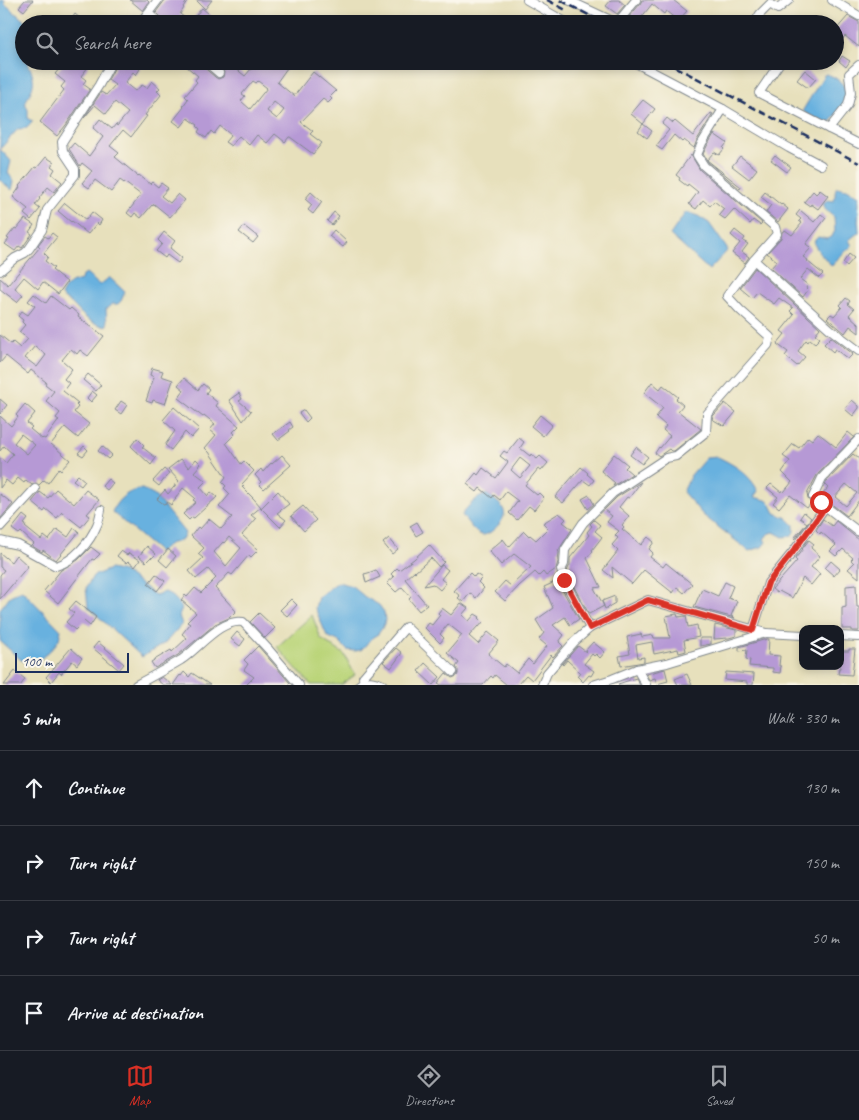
<!DOCTYPE html>
<meta charset="utf-8">
<style>
body{margin:0;font-family:Caveat,sans-serif;background:#20242c;color:#f1f3f6}
.controls{position:absolute;right:15px;bottom:15px;display:grid;overflow:hidden;border-radius:10px;box-shadow:0 2px 8px #0003}
.controls button{width:45px;height:45px;display:grid;place-items:center;padding:0;border:0;border-bottom:1px solid #363941;background:#171b24;color:#f1f3f6;font:25px sans-serif}
.scale{position:absolute;left:15px;bottom:12px;width:114px;box-sizing:border-box;padding-left:5px;border:2px solid #1b2f5e;border-top:0;font-size:14px;line-height:18px;white-space:nowrap;color:#1b2f5e;-webkit-text-stroke:4px #fbf7ec;paint-order:stroke}
.stop{position:absolute;width:15px;height:15px;margin:-11px;border:4px solid #d93025;border-radius:50%;background:#fff}
.stop.end{background:#d93025;border-color:#fff;box-shadow:0 1px 5px #0008}
.list{margin:0;padding:0;list-style:none}
h2{display:flex;justify-content:space-between;align-items:center;height:65px;margin:0;padding:0 20px;font-size:21px}
h2 small{font-size:16px;font-weight:400;color:#9ea1a6}
.list li{display:grid;grid-template-columns:32px 1fr auto;gap:15px;align-items:center;box-sizing:border-box;height:75px;padding:0 20px;border-top:1px solid #363941}
.list b{display:block;font-size:19px;white-space:nowrap}
.list em{font-size:16px;font-style:normal;color:#9ea1a6}
.icon{flex:none;width:28px;height:28px;fill:none;stroke:currentColor;stroke-width:2;stroke-linecap:round;stroke-linejoin:round}
.map{position:relative;flex:none;width:859px;height:685px;overflow:hidden}
.search{position:absolute;background:#171b24;box-shadow:0 2px 8px #0003;left:15px;right:15px;top:15px;height:55px;display:flex;align-items:center;gap:12px;box-sizing:border-box;padding:0 18px;border-radius:28px;color:#9ea1a6;font-size:19px}
.sheet{height:365px;background:#171b24}
nav{display:flex;justify-content:space-around;align-items:center;box-sizing:border-box;height:70px;border-top:1px solid #363941;background:#171b24;font-size:14px;color:#9ea1a6}
nav a{display:grid;justify-items:center;gap:2px}
nav .on{color:#d93025}
.map>svg:first-child{display:block}
</style>
<div class="map">
<svg width="859" height="685" viewBox="0 0 859 685">
<rect width="100%" height="100%" fill="#fbf7ec"/>
<filter id="ink" filterUnits="userSpaceOnUse"><feTurbulence type="fractalNoise" baseFrequency=".02" numOctaves="2"/><feDisplacementMap in="SourceGraphic" scale="10" xChannelSelector="R" yChannelSelector="G"/><feConvolveMatrix kernelMatrix="1 2 1 2 8 2 1 2 1" color-interpolation-filters="sRGB"/></filter>
<filter id="wash" filterUnits="userSpaceOnUse"><feTurbulence type="fractalNoise" baseFrequency=".0096" numOctaves="4" result="noise"/><feDisplacementMap in="SourceGraphic" scale="20" xChannelSelector="R" yChannelSelector="G"/><feGaussianBlur stdDeviation="1.12" result="paint"/><feColorMatrix in="noise" values="0 0 0 0 0 0 0 0 0 0 0 0 0 0 0 0 0 1.4 0 .05"/><feComposite in="paint" operator="in"/></filter>
<g filter="url(#wash)">
<rect width="100%" height="100%" fill="#e7e0bc"/>
<path fill="#bbd57a" stroke="#6b826c" d="M312 615 321 639 344 654 355 675 341 685H311L277 647Z"/>
<g fill="#68b1df" stroke="#42709e">
<path d="M0 0H5L4 3 28 24H24V61H29L28 63C37 83 34 85 25 103L28 110V119L33 121 27 128 18 129 0 149 11 161 8 173 14 181 12 190 0 180Z"/>
<path d="M826 74C840 78 851 89 844 104 841 111 834 117 829 123H826L805 113 803 110 824 75Z"/>
<path d="M837 187 847 189 859 196 858 222 859 232 849 240 852 246 839 257 832 266 819 252 814 244 815 240 818 237 827 239 832 236 835 231 834 217C828 212 819 207 827 200L834 201C836 196 834 190 837 187Z"/>
<path d="M686 212 698 216 709 223 728 250 709 270 670 235Z"/>
<path d="M86 273C91 276 94 282 100 285L106 280 109 277 125 292 121 301 118 304H112L106 309 107 325 103 326C86 321 83 315 71 303 68 300 64 299 61 296 63 291 68 282 74 282 77 281 79 281 81 280L82 276Z"/>
<path d="M718 457C733 464 750 474 758 491L754 497 766 500 770 503 775 513 787 518 794 525V532L791 536 783 537 774 532 768 534 764 539 766 542 762 547 749 551 703 515 683 492 691 475 706 458Z"/>
<path d="M142 489 155 496 185 533 182 540 169 544 159 552 112 512C117 499 129 490 142 489Z"/>
<path d="M487 494C492 498 502 504 504 511 507 519 490 536 482 535 474 533 467 521 462 515 467 506 477 497 487 494Z"/>
<path d="M110 569 124 572 155 595 165 592C173 595 178 601 182 609L179 616 182 624 165 643 142 657 88 607 86 588 93 576Z"/>
<path d="M338 582 352 586 365 597 379 605 384 612 385 620 383 627 378 634 373 637 361 650 355 651 347 650 338 641 327 636 315 608 318 597Z"/>
<path d="M22 590 61 630C60 633 60 636 59 639 54 649 40 660 30 665L20 659 0 641V609L10 596Z"/>
</g>
<g id="blocks">
<g fill="#b699d5" fill-rule="evenodd">
<path d="M25 0H33L24 11 19 7Z"/>
<path d="M130 0H147L149 2 143 11Z"/>
<path d="M165 0H188L183 7 184 8 180 14 190 22 202 8 221 24H166L164 20 156 12Z"/>
<path d="M196 0H212L205 9Z"/>
<path d="M611 0H619L625 5 617 14 606 6Z"/>
<path d="M642 0H673L687 11 678 21 666 11 664 14 652 4 637 23 629 17 640 4Z"/>
<path d="M75 14 87 24H68Z"/>
<path d="M848 16 859 22V47L845 36 835 48V31Z"/>
<path d="M842 56 850 61 846 67 839 61Z"/>
<path d="M66 61H83L89 66 81 76 86 80 83 84 90 89 66 125 57 136 40 122 64 90 61 87 65 82 55 74Z"/>
<path d="M123 61H137L134 64 140 69 136 75 133 72 125 83 135 91 142 85 147 88 152 81 160 88 157 91 161 95 145 115 147 116 131 137 123 130 110 146 119 153 115 157 138 176 139 175 150 184 152 182 158 187 161 183 168 188 161 196 170 203 178 194 185 200 170 217 154 204 153 206 152 205 141 218 135 213 132 217 127 213 141 195 124 182V183L120 180 111 192 95 180 89 188 82 183 92 171 82 163 80 166 69 149 74 143 89 156 103 137 93 128 100 119 112 129 116 124 117 126 128 113 115 102 106 114 95 105 84 118 101 92 106 95 115 85 108 80 117 63 120 65Z"/>
<path d="M180 61H200L201 65 215 77 218 79 223 77 224 72 214 61H240L235 68 245 76 257 62 263 67 268 61 274 65 277 61H292L277 82 294 96 313 72 336 91 330 97 332 99 328 103 323 99 301 122 313 131 310 134 322 143 313 154 290 137H289L285 142 275 134 267 143 257 135 249 145 239 136 231 146 225 142 231 135 220 126 214 134 211 131 206 138 198 132 200 129 197 126 198 125 188 118 181 127 173 121 184 107 183 106 188 99 185 96 197 82 195 80 198 76ZM253 81 256 83 258 81 267 88 250 109 241 101 245 96 242 94ZM274 102 284 110 277 119 267 111Z"/>
<path d="M805 70 816 79 808 88 797 80Z"/>
<path d="M643 100 655 109 643 124 631 114Z"/>
<path d="M711 113 713 114 697 140 694 148 684 140 682 142 674 135 662 150 656 146 669 130 662 124 667 118 673 123 675 121 693 136Z"/>
<path d="M643 124 652 131 647 138 638 131Z"/>
<path d="M714 134 727 143 723 148 724 149 719 155 714 152 707 160 741 187 740 189 708 162 703 154 707 146Z"/>
<path d="M691 155 700 170 762 223 760 225 753 220 750 224 734 209 725 219 719 215 724 209 714 201 710 206 703 200 696 209 689 204 698 192 688 184 687 186 679 180 680 178 676 175Z"/>
<path d="M775 155 791 167 787 172 771 160Z"/>
<path d="M740 156 757 169 749 179 732 166Z"/>
<path d="M46 157 54 162 51 166 55 169 52 174 62 182 54 192 48 187 39 198 40 199 35 205 40 209 31 220 24 214 28 209 13 197 20 187 19 186 26 178 35 167 37 168Z"/>
<path d="M820 190 828 196 818 209 811 204 810 206 804 202 813 191 816 194Z"/>
<path d="M311 192 322 202 313 214 308 210 312 205 305 199Z"/>
<path d="M765 192 781 205 782 204 788 209 778 222 766 212 771 205 761 197Z"/>
<path d="M65 203 86 220 92 212 102 220 99 225 97 223 88 234 72 221 71 222 58 211Z"/>
<path d="M800 210 814 222 821 214 826 218 806 244 811 248 803 257 808 260 807 261 823 274 819 278 808 269 800 279 808 285 806 288 808 290 803 297 771 268 777 261 767 253 781 238 782 232 785 230 792 235 802 223 799 221 801 219 796 215Z"/>
<path d="M334 212 339 216 332 225 327 221Z"/>
<path d="M25 219 34 225 29 232 32 234 22 248 19 246 15 251 5 244 9 239 7 238 15 228 17 229Z"/>
<path d="M244 226 258 237 253 243 239 232Z"/>
<path d="M334 230 347 242 343 247 329 236Z"/>
<path d="M735 230 745 238 743 241 748 244 742 252 749 257 745 263 732 253 740 243 731 235Z"/>
<path d="M164 232 175 241 170 248 182 258 178 263 167 255 165 258 156 251 162 244 158 240Z"/>
<path d="M52 233 57 237 44 253 48 257 45 261 54 268 52 270 67 282 58 294 43 282 38 289 24 277 15 288 23 295 17 302 0 289V278L8 285 40 247 38 245 45 236 48 238Z"/>
<path d="M849 254 854 258 847 266 843 263Z"/>
<path d="M755 268 820 328 815 334 820 338 815 343 810 339 808 342 806 340 798 351 805 357 797 366 785 356 788 352 777 344 785 334 781 331 794 315 790 311 793 308 779 298 774 304 757 292 752 298 740 288Z"/>
<path d="M34 294 46 303 51 296 69 310 71 308 79 315 78 317 104 336 88 356 80 350 77 354 71 349 62 360 72 369 64 379 69 383 63 391 78 403 76 405 78 407 74 412 89 424 78 438 65 427 51 444 70 460 61 470 59 468 48 483 44 480 39 485 36 483 32 485 26 480 24 483 18 478 12 485 6 480 0 488V458L6 463 13 454 4 446 0 451V416L11 426 18 417 16 415 25 404 35 413 27 423 32 427 30 429 42 439 43 438 45 439 59 420 56 418 60 413 46 401 54 391 45 384 46 382 31 370 28 374 6 356 0 363V335L11 344 13 342 20 348 28 339 19 332 25 325 22 322 23 320 18 316 22 311 28 315 35 306 28 301ZM35 346 46 355 37 367 25 358ZM21 434 35 445 27 454 14 443Z"/>
<path d="M846 298 850 301 848 304 854 309 849 315 859 324V333L850 326 845 333 827 318 831 314 834 316 842 307 840 305Z"/>
<path d="M831 337 853 354 848 359 835 349 833 352 824 344Z"/>
<path d="M152 368 163 371 161 376 173 380 165 404 153 400 152 403 146 401 154 377 150 375Z"/>
<path d="M88 374 101 385 96 391 83 380Z"/>
<path d="M184 378 198 390 203 384 209 389 206 393 218 403 216 406 239 426 233 432 235 434 226 443 241 464 244 461 254 471 242 484 244 486 242 487 254 499 261 507 251 515 256 519 242 535 258 550 251 557 249 555 232 575 229 573 215 588 236 611 229 618 215 624 207 631 178 655 155 668 151 662 171 650 172 652 187 638 182 634 190 624 187 622 196 613 181 600 185 595 187 597 195 588 201 593 216 578 208 569 196 579 189 571 203 558 198 554 204 548 191 536 198 527 200 529 209 519 221 529 232 517 219 507 230 494 224 488 226 486 222 482 226 477 209 452 205 448 216 435 210 430 215 424 204 415 203 417 178 398 184 390 178 385ZM229 537 241 548 226 566 214 552 223 542 224 543Z"/>
<path d="M652 382 660 389 663 385 678 397 676 399 683 405 678 411 701 429 674 451H671L669 449 659 456 655 453 659 447 660 448 670 436 663 430 666 426 656 417 663 408 644 393Z"/>
<path d="M92 391 97 395 91 402 87 398Z"/>
<path d="M239 393 242 399 239 401 251 411 243 421 229 400Z"/>
<path d="M0 399 7 405 0 414Z"/>
<path d="M852 400 859 406V408L853 416 845 409Z"/>
<path d="M121 401 127 405 121 414 115 410Z"/>
<path d="M725 403 736 412 724 426 712 419 713 416Z"/>
<path d="M174 407 199 429 191 438 185 432 171 450 165 445 175 431 163 420Z"/>
<path d="M304 410 310 418 306 422 299 413Z"/>
<path d="M540 415 552 425 543 436 531 426Z"/>
<path d="M290 422 293 427 289 430 290 431 278 440 273 434Z"/>
<path d="M848 432 854 437 817 475 807 494 808 499 811 503 807 508 790 495 779 508 773 503 778 497 767 488 771 484 781 492 782 490 784 492 792 482 782 472 790 461 783 456 793 444 799 448 808 437 812 440 818 433 836 447Z"/>
<path d="M137 438 144 445 142 447 156 458 151 465 131 446Z"/>
<path d="M519 438 524 442 520 448 530 456 531 454 537 459 540 456 548 463 541 471 538 469 525 485 537 495 539 493 544 498 534 510 529 506 517 520 509 513 518 501 506 492 500 500 494 495 492 498 480 488 477 492 467 484 476 473 478 475 483 468 496 478 508 462 500 456 504 451 507 453ZM520 458 530 466 520 478 511 470Z"/>
<path d="M84 446 88 450 83 456 78 453Z"/>
<path d="M102 446 112 455 108 459 98 451Z"/>
<path d="M636 447 648 457 642 464 630 455Z"/>
<path d="M614 454 628 465 625 468 632 474 613 486 615 483 601 471Z"/>
<path d="M853 454 859 459V500L847 516 821 496 828 488 825 485 827 481ZM846 484 857 493 846 506 835 497Z"/>
<path d="M282 455 291 465 264 489 259 484 261 482 255 475 261 469 263 472 271 463 272 464Z"/>
<path d="M181 459 189 468 196 459 201 464 194 472 206 481 200 487 208 496 211 492 217 497 194 518 192 517 189 520 183 514 196 502 193 500 195 498 183 488 175 498 176 499 171 505 167 502 165 505 157 499 165 490 168 494 179 481 168 469Z"/>
<path d="M581 467 588 473 587 474 594 480 590 485 583 480 563 503 555 497Z"/>
<path d="M164 469 169 473 159 486 153 481Z"/>
<path d="M78 475 85 481 81 486 73 480Z"/>
<path d="M108 479 113 483 107 490 102 486Z"/>
<path d="M641 482 629 498 627 497 619 507 629 516 622 525 624 527 622 529 641 545 648 537 654 542 649 549 653 553 650 557 663 567 666 563 692 584 684 593 677 587 673 593 644 570 632 584 612 567 613 578 603 570 618 551 612 545 618 538 615 535 619 531 607 522 612 516 604 510 617 497Z"/>
<path d="M56 489 74 504 86 490 99 500 87 514 90 516 81 527 62 512 57 518 46 509 44 512 32 502 40 492 48 498Z"/>
<path d="M278 491 289 504 277 513 286 520 280 527 261 508Z"/>
<path d="M0 494 13 504 0 519Z"/>
<path d="M589 495 594 504 588 509 582 499Z"/>
<path d="M303 506 316 520 304 531 291 516Z"/>
<path d="M804 512 811 518 795 539 794 538 807 523 800 518Z"/>
<path d="M559 513 566 519 563 522 572 529 558 551 559 552 558 562 556 569 546 576 543 572 539 576 535 572 519 586 505 601 495 592 505 581 511 586 531 567 514 554 501 565 489 551 503 539 509 547 524 531 529 536 530 535 536 540 548 528 543 523Z"/>
<path d="M23 515 28 519 24 524 26 525 25 527 41 540 44 536 49 540 57 529 68 537 74 528 79 532 56 560 43 550 42 552 32 546 34 544 21 532 19 534 12 529Z"/>
<path d="M823 519 832 526 836 521 859 540V578L848 569 854 563 851 560 853 558 843 549 836 556 830 551 836 545 821 532 820 534 816 530Z"/>
<path d="M594 520 600 525 595 531 602 537 592 550 593 551 587 558 601 587 594 588 604 606 589 614 569 578 571 576 567 571 570 565V558L589 535 587 532 592 526 590 524Z"/>
<path d="M417 522 423 532 416 536 410 526Z"/>
<path d="M389 538 398 549 392 554 383 543Z"/>
<path d="M809 540 814 544 811 548 820 556 811 567 820 574 811 585 803 578 792 598 779 591 777 593 772 589 797 561 795 559 803 549H802Z"/>
<path d="M429 545 444 562 439 567 431 558 415 572 414 571 405 579 427 605 419 611 409 599 411 597 402 587 396 592 387 583 394 577 391 574 397 568 399 570 414 559Z"/>
<path d="M147 546 156 554 152 558 151 557 146 562 139 556Z"/>
<path d="M91 547 100 554 94 560 92 559 58 603 44 591 61 570 78 560Z"/>
<path d="M168 549 176 556 167 567 159 560Z"/>
<path d="M121 551 127 555 129 553 140 560 135 567 128 561 126 563 117 556Z"/>
<path d="M0 553 11 562 16 555 28 566 0 599V575L4 570 0 567Z"/>
<path d="M831 561 840 569 834 576 825 568Z"/>
<path d="M442 565 448 570 441 579 446 583 440 590 433 584 424 586Z"/>
<path d="M376 570 380 577 366 583 364 574 368 573Z"/>
<path d="M470 573 474 577 476 574 482 578 478 582 484 588 476 598 470 593 463 602 458 598 460 596 454 591Z"/>
<path d="M156 574 165 581 157 591 148 584Z"/>
<path d="M557 581 579 619 570 625 565 617 553 625 564 635 559 642 563 646 553 657 551 655 532 680 526 675 517 685H507L495 675 493 678 491 676 483 685H441L438 683 446 673 452 678 457 676 458 674V670L456 667 459 663 447 653 462 635 448 624 440 634 444 638 440 643 425 628 429 623 432 625 440 615 438 613 442 608 451 615 461 603 468 608 462 615 469 621 475 614 480 617 479 618 483 622 479 627 478 626 469 636 478 644 488 632 499 641 488 654 504 667 506 664 517 673 528 659 533 664 547 646 539 639 544 633 536 620 553 608 544 587Z"/>
<path d="M725 582 733 586 728 598 737 601 731 616 735 618 694 607 702 589 718 596Z"/>
<path d="M856 585 857 607H859V631H852V629H842V608L846 607V586Z"/>
<path d="M615 596V603L605 609 602 601Z"/>
<path d="M291 599 297 605 287 616 280 610Z"/>
<path d="M76 601 96 617 90 626 84 621 75 630 66 622 74 613 69 609Z"/>
<path d="M259 613 275 628 265 638 250 622Z"/>
<path d="M677 614 678 617 686 616 688 627 697 625 699 637 684 640 686 651 679 653 678 649 654 654 652 642 636 645 638 658 644 657V662L621 666 619 656 630 654 627 637 641 634 642 637 653 635 654 638H670L666 616Z"/>
<path d="M715 625 736 630V636L729 638 714 639Z"/>
<path d="M237 632 245 639 240 646 231 639Z"/>
<path d="M700 638H711V644L700 646Z"/>
<path d="M767 639H769L768 655 780 656 779 666H781L780 673 773 672V668L749 666 750 660 746 659 747 650 739 651V647Z"/>
<path d="M98 642 124 664 119 670 93 648Z"/>
<path d="M593 642 605 652 600 658 596 654 594 656 592 654 584 664 594 671 591 676 589 675 583 682 577 676 580 672 567 660 563 665 562 664 578 646 586 652 585 651Z"/>
<path d="M258 646 290 683 287 685H246L254 677 244 670 248 664 244 660Z"/>
<path d="M71 648 82 658 77 665 72 661 61 674 59 672 51 682 46 677Z"/>
<path d="M396 648 402 653 391 668 383 662Z"/>
<path d="M849 649H855L852 675 838 674 839 668H840V651H849Z"/>
<path d="M425 663 440 677 433 685 418 671Z"/>
<path d="M665 669 668 681 657 684 655 678 649 680 646 674Z"/>
<path d="M15 671 25 679 21 685H4Z"/>
<path d="M184 672 189 677 192 673 210 685H173L180 675 181 676Z"/>
<path d="M726 672 754 674 753 685H747V682L725 680Z"/>
<path d="M687 674 692 685H678L675 679Z"/>
<path d="M162 677 172 685H163L157 680Z"/>
<path d="M636 678 640 685H619L618 684Z"/>
</g>
</g>
</g>
<g filter="url(#ink)">
<use href="#blocks" fill-opacity="0" stroke="#81888d" stroke-width="1"/>
<g fill="none" stroke-linecap="round" stroke-linejoin="round">
<g stroke="#81888d" stroke-width="10">
<g id="minor">
<path d="M158 0 148 13 160 24"/>
<path d="M527 0 569 24"/>
<path d="M568 0 617 23 636 0"/>
<path d="M832 0 859 16"/>
<path d="M139 24 148 13"/>
<path d="M754 24 760 14 770 4 778 9 789 0"/>
<path d="M205 61 219 73"/>
<path d="M781 61 759 93 829 129"/>
<path d="M859 65 849 74 851 93 848 105 829 129 859 144"/>
<path d="M723 109 789 148 821 165"/>
<path d="M754 260 830 329 859 351"/>
<path d="M0 271 15 258 25 253 29 249 42 230 47 210 75 175V169L63 151 62 142 99 85 112 61"/>
<path d="M859 439 822 478 813 497 859 532"/>
<path d="M0 527 35 489"/>
<path d="M0 541 18 545 56 566C74 561 90 542 97 525 99 521 100 515 101 510"/>
<path d="M590 628 564 580 561 570 564 564 565 550 583 523 613 493 666 458 676 456 706 432 707 414 768 345 770 337 740 310 727 296 754 260 777 234 775 227 704 166 697 155 702 143 723 109 632 61"/>
<path d="M753 630 768 583 793 552 826 506"/>
<path d="M840 636 859 637"/>
<path d="M637 669 646 685"/>
<path d="M364 681 363 677 406 627 453 672"/>
<path d="M136 685C151 677 166 669 181 660 198 649 221 618 243 622L269 650 299 685"/>
<path d="M359 685C367 679 374 681 383 685"/>
<path d="M542 685 547 673 560 658 574 642 590 628 648 600 766 633 803 635"/>
<path d="M593 685 612 679 637 669 667 663 766 633"/>
</g>
</g>
<use href="#minor" stroke="#fff" stroke-width="8"/>
<g stroke="#1b2f5e" stroke-width="2.5" stroke-dasharray="8 4" stroke-linecap="butt">
<path d="M547 0 566 10"/>
<path d="M560 0 606 24"/>
<path d="M664 61 859 163"/>
</g>
</g>
</g>
<g fill="none" stroke-linecap="round" stroke-linejoin="round" filter="url(#ink)">
<path stroke="#d93025" stroke-width="6" d="M564 580 590 628 648 600 753 630 768 583 793 552 826 506 821 502"/>
</g>
</svg>
<div class="controls">
<button><svg class="icon" aria-label="layers" viewBox="0 0 24 24"><path d="M12 4l9 5-9 5-9-5zM3 14l9 5 9-5"/></svg></button>
</div>
<div class="scale">100 m</div>
<div class="stop" style="left:821px;top:502px"></div>
<div class="stop end" style="left:564px;top:580px"></div>
<div class="search"><svg class="icon" aria-label="search" viewBox="0 0 24 24"><circle cx="10" cy="10" r="6"/><path d="M15 15l6 6"/></svg>Search here</div>
</div>
<section class="sheet">
<h2>5 min<small>Walk · 330 m</small></h2>
<ul class="list">
<li><svg class="icon" aria-label="ahead" viewBox="0 0 24 24"><path d="M12 20V5M6 11l6-6 6 6"/></svg><div><b>Continue</b></div><em>130 m</em></li>
<li><svg class="icon" aria-label="right" viewBox="0 0 24 24"><path d="M7 20v-9h11M14 6l5 5-5 5"/></svg><div><b>Turn right</b></div><em>150 m</em></li>
<li><svg class="icon" aria-label="right" viewBox="0 0 24 24"><path d="M7 20v-9h11M14 6l5 5-5 5"/></svg><div><b>Turn right</b></div><em>50 m</em></li>
<li><svg class="icon" aria-label="arrive" viewBox="0 0 24 24"><path d="M6 21V4h12l-3 4 3 4H6"/></svg><div><b>Arrive at destination</b></div></li>
</ul>
</section>
<nav>
<a class="on"><svg class="icon" aria-label="map" viewBox="0 0 24 24"><path d="M3 6l6-2 6 2 6-2v14l-6 2-6-2-6 2zM9 4v14M15 6v14"/></svg>Map</a>
<a><svg class="icon" aria-label="directions" viewBox="0 0 24 24"><path d="M12 3l9 9-9 9-9-9zM9 14v-3h6M13 9l2 2-2 2"/></svg>Directions</a>
<a><svg class="icon" aria-label="saved" viewBox="0 0 24 24"><path d="M7 4h10v16l-5-4-5 4z"/></svg>Saved</a>
</nav>
